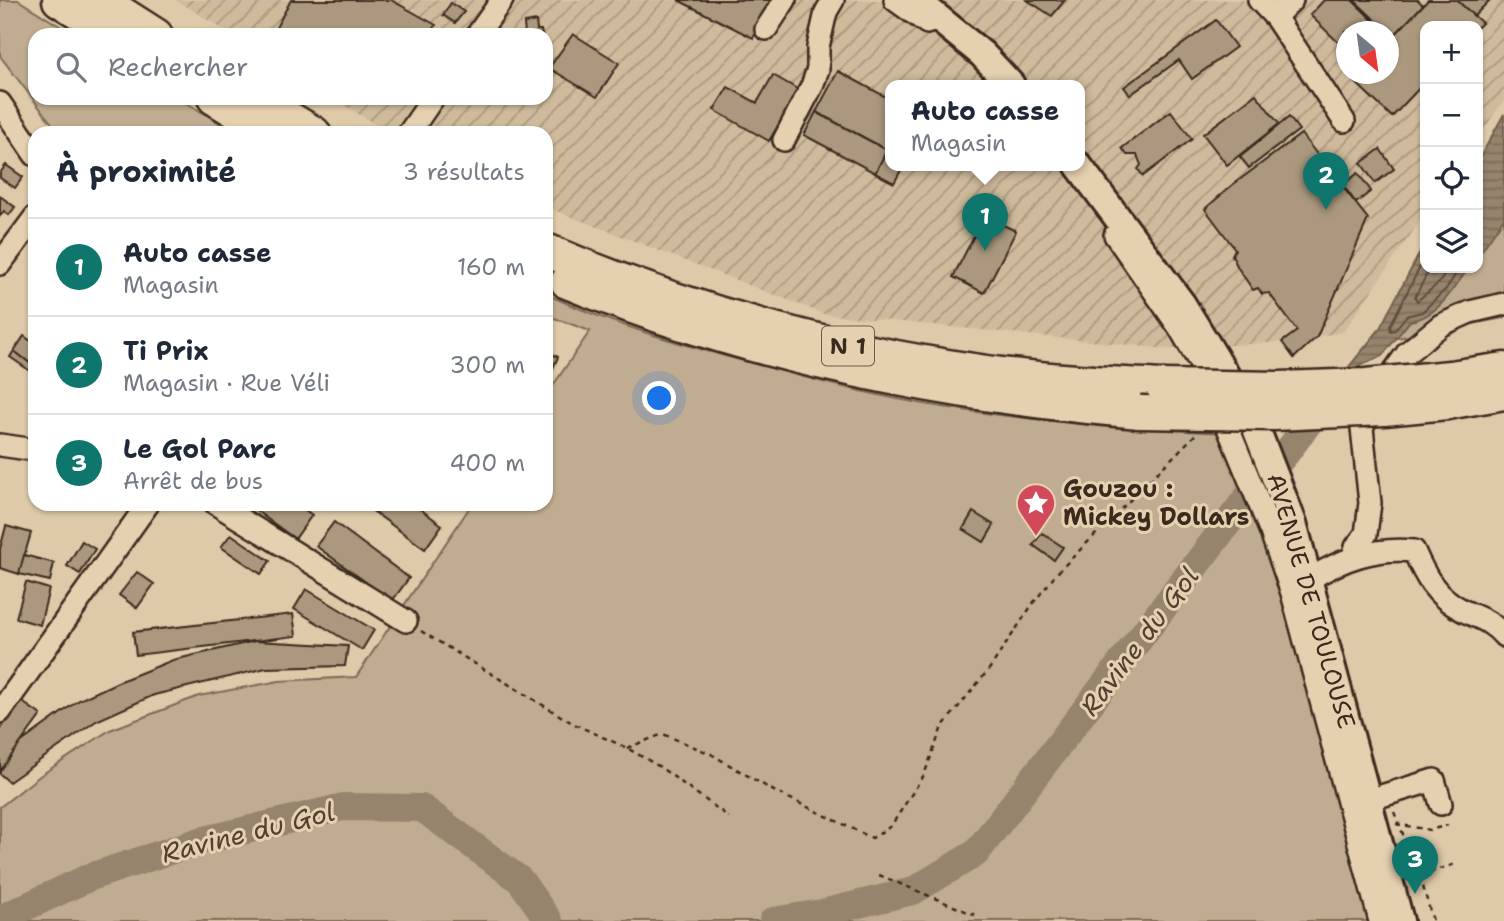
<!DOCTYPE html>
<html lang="fr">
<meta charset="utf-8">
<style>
body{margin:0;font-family:"Shantell Sans",sans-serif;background:#f6f6f7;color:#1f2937}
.controls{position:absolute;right:21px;top:21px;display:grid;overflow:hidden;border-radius:14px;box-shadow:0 2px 5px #0004}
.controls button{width:63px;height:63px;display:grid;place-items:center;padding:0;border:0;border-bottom:2px solid #e0e1e3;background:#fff;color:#1f2937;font:35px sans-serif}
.compass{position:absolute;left:1336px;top:21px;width:63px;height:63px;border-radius:50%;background:#fff;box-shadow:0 2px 5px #0004;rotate:151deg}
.you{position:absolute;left:660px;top:399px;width:24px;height:24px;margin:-18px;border:5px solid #fff;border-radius:50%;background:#1a73e8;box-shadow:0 0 0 10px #1a73e833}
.badge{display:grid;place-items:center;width:46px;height:46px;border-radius:50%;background:#0f766e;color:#fff;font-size:23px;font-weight:700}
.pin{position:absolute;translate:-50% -58px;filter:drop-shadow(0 2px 4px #0008)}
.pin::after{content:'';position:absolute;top:37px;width:24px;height:21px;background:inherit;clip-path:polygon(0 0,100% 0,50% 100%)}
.popup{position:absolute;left:885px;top:80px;width:200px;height:91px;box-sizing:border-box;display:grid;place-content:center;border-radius:14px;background:#fff;filter:drop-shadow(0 2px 5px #0005);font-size:23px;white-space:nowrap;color:#747a83}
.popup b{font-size:26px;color:#1f2937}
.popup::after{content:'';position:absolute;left:50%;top:100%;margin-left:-14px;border:14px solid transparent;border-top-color:#fff}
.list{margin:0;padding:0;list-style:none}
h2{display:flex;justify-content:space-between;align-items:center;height:91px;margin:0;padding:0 28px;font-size:30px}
h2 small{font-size:23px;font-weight:400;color:#747a83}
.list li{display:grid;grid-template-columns:46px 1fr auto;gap:21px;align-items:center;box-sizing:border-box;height:98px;padding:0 28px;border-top:2px solid #e0e1e3}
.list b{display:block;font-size:26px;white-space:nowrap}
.list p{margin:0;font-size:23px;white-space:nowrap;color:#747a83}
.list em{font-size:23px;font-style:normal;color:#747a83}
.icon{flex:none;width:38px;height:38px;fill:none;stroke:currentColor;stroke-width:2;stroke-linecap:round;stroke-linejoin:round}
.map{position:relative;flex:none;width:1504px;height:921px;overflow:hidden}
.search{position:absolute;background:#fff;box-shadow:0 2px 5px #0004;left:28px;top:28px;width:525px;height:77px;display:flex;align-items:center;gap:18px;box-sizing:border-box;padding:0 24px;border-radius:21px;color:#747a83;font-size:26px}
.panel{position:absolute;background:#fff;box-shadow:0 2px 5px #0004;left:28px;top:126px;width:525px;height:385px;border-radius:21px}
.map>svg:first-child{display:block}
</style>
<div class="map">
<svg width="1504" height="921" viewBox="0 0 1504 921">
<defs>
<pattern id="industrial-furrows" width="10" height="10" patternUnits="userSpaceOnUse" patternTransform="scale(1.75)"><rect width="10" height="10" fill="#cfba9c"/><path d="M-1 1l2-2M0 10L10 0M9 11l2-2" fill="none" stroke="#a9977f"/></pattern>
<pattern id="water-rules" width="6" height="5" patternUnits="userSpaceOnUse" patternTransform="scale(1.75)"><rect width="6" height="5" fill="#97846d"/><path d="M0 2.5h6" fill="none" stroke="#7c6c59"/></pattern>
</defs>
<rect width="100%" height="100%" fill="#dec9a9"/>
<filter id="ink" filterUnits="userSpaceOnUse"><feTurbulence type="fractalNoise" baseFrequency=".0143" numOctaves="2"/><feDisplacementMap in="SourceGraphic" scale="14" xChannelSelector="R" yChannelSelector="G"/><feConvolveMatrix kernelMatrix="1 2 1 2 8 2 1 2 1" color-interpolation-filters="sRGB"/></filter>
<g filter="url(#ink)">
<path fill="url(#industrial-furrows)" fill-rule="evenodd" d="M176 0H1504V100L1478 138V26H1425V214L1343 332 1282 342 1169 349 824 314 546 207V133H389L333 98H546V35H232ZM1346 32H1388V74H1346ZM890 85H1080V165H890Z"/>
<g fill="#c0ac90" stroke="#7e6b57" stroke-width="2">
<path d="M0 0H18L74 35H35V98H178L236 133H59L0 56Z"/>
<path d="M1504 193V318L1392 339 1446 268H1478V227Z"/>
<path d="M546 294C610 324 680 344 748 362 804 377 861 393 919 403 1027 422 1137 429 1247 434L1297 617 1373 921H0V807L41 775 110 730 199 696 279 681 356 677 472 504H546V396L590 331 546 315Z"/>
</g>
<g fill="url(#water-rules)" stroke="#72604d" stroke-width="2">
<path d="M1504 114V218L1478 256V161Z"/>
<path d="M1425 243V268H1469C1452 289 1439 317 1410 321L1382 356 1344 373 1379 330Z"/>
</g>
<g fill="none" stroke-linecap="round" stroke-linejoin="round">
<g stroke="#604e3e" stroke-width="2">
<path d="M1425 257 1390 326 1391 331 1395 330 1406 316 1422 312 1446 289 1460 268"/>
<path d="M1430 268 1415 297 1417 301 1439 283 1449 268"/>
</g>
<g stroke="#97846d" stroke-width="28">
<path d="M0 919 90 877 200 841 343 807 422 808 520 880 549 921"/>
<path d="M773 921 822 913 913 891 976 853 1247 498 1287 452 1327 398"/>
</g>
</g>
<g fill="#ab987e" stroke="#3b2a1e" stroke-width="2">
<path d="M291 0H391L436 25 430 35H272Z"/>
<path d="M678 0H772L753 38Z"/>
<path d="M1027 0H1065L1052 16Z"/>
<path d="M1324 0H1352L1385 32H1346V50L1310 15Z"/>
<path d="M1354 0H1418L1423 5 1393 37Z"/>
<path d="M1428 0H1457L1482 23 1478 27 1425 26V82L1392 117 1352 79 1358 74H1388V42Z"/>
<path d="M1457 0H1490L1474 16Z"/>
<path d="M451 3 464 12 455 23 443 15Z"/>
<path d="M1216 20 1236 47 1192 79 1179 60 1130 95 1124 87Z"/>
<path d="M536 21 537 30H541L542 35H525L524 23Z"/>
<path d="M573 34 619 63 597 97 549 68Z"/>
<path d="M838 71 890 99V165H904L894 183 875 173 887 150 816 112Z"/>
<path d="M773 75 799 90 769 141 714 110 728 87 757 103Z"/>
<path d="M1256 94 1279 124 1227 165 1203 134Z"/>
<path d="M1171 111 1192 139 1143 176 1138 169 1141 165 1137 155H1127L1122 148Z"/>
<path d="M816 112 887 150 875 173 804 135Z"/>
<path d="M1289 117 1299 130 1249 168 1240 157Z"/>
<path d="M1301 134 1368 219 1317 337 1294 358 1282 342 1297 331 1269 293 1262 294 1258 288 1253 290 1238 268 1232 255 1235 249 1205 209 1231 186Z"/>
<path d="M1380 149 1394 169 1375 183 1361 163Z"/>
<path d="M6 165 23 177 15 188 0 178V173Z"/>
<path d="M1358 173 1371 191 1356 203 1343 185Z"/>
<path d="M0 196 15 207 9 215 4 211 0 216Z"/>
<path d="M984 216 1016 231 984 293 953 277Z"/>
<path d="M24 336 35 344V367L14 351Z"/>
<path d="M14 351 35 367 33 373 10 357Z"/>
<path d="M546 351 558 357 546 384Z"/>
<path d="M247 504H297L312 515 295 539Z"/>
<path d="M363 504H413L442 525 425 549Z"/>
<path d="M973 512 994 525 984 542 963 529Z"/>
<path d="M334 522 409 578 392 601 316 546Z"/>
<path d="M6 526 31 533 19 574 0 568V549Z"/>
<path d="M1042 533 1063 547 1054 560 1033 545Z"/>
<path d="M231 534 270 561 261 574 221 547Z"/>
<path d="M82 541 95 549 80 574 67 566Z"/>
<path d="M24 555 54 563 50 581 19 574Z"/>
<path d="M137 572 154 584 137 608 119 595Z"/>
<path d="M26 582 49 589 40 625 16 618Z"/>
<path d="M306 589 374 630 362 650 294 609Z"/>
<path d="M293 614 296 636 136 655 133 632Z"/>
<path d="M255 641 348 646 345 666 266 668 154 695 96 721 9 782 0 774V771L20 743 79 700 118 682 173 660Z"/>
<path d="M21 701 41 715 0 771V729Z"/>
</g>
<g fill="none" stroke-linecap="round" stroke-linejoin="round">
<g stroke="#3b2a1e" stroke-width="26">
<g id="minor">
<path d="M895 0 927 23"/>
<path d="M1259 0 1275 17 1344 121"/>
<path d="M1275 17 1292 0"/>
<path d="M766 29 785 0"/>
<path d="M477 35 502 0"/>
<path d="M0 103 35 155"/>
<path d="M409 133 433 98"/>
<path d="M784 140 812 86 818 69V47L826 12 833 0"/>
<path d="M1115 235 1179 327 1204 370 1271 532 1292 593 1380 921"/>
<path d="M0 264 35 217"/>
<path d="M0 445 35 450"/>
<path d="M216 504 406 621"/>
<path d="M1353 557 1356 547 1366 534 1370 503 1362 428 1379 392 1408 352 1441 325 1470 312 1504 304"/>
<path d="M1310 579C1342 559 1375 547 1414 551 1425 576 1435 596 1462 610 1478 618 1492 621 1504 636"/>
<path d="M0 712 148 504"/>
<path d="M1368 800 1434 780 1441 804"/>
</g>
</g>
<g stroke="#3b2a1e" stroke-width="32">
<g id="major">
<path d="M916 0 982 54 1011 85"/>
<path d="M1078 165 1182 304 1252 418 1293 523 1400 921"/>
</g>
</g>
<g stroke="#3b2a1e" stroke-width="37">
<g id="highway">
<path d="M59 0 115 35"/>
<path d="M101 0 156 35"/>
<path d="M214 98 271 133"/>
<path d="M256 98 314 133"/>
<path d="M546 250C686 310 836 351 987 372 1045 380 1104 383 1162 386"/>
<path d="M567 282C749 356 944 396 1140 412"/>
<path d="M1450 377 1504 369"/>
<path d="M1447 403 1504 393"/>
</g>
</g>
<g stroke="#3b2a1e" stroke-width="2.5" stroke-dasharray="5 5" stroke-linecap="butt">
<path d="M421 631 574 724 627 748 660 767 729 817"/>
<path d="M627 748 663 734 711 754 772 790 872 838 891 826 924 775 942 727 990 668 1034 602 1058 572 1195 435"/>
<path d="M1394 812 1420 876 1433 921"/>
<path d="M1396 824 1430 830 1448 825"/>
<path d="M879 875 975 915"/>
<path d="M1411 879 1458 863"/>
</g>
<use href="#minor" stroke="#e5d0af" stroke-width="21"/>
<use href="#major" stroke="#e5d0af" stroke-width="26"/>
<use href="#highway" stroke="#e5d0af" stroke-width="32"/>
<g stroke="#3b2a1e" stroke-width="37" stroke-linecap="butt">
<g id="highway-bridge">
<path d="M1162 386 1280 388 1366 385 1450 377"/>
<path d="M1140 412 1274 414 1384 409 1447 403"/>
</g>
</g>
<use href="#highway-bridge" stroke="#e5d0af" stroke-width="32"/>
</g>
</g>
<defs>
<g id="sight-pin" transform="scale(2.0125)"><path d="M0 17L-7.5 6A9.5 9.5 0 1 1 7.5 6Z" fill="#d1495b" stroke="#e5d0af"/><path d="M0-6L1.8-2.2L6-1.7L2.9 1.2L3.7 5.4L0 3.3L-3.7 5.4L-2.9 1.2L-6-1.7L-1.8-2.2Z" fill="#fff"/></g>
</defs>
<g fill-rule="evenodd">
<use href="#sight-pin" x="1036" y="503"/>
</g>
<g text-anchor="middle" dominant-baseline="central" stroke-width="6" stroke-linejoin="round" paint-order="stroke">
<rect fill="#e5d0af" stroke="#6e5c4a" stroke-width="2" x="822" y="326.5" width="52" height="39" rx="5"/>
<g font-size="23" font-weight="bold" fill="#3b2a1e">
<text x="848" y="346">N 1</text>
</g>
<g font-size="24" font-weight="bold" fill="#3b2a1e" stroke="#e5d0af" text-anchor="start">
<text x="1063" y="489">Gouzou :<tspan x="1063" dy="28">Mickey Dollars</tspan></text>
</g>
<g font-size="24" fill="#3b2a1e" stroke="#e5d0af">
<text transform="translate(1311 601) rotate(74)">AVENUE DE TOULOUSE</text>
</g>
<g font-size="26" font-style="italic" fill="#524032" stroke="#e5d0af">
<text transform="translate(1139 641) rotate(-53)">Ravine du Gol</text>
<text transform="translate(248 832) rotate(-14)">Ravine du Gol</text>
</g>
</g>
</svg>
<div class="controls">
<button>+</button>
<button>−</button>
<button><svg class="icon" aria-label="locate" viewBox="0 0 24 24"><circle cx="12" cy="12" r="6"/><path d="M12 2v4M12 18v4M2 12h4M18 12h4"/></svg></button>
<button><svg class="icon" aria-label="layers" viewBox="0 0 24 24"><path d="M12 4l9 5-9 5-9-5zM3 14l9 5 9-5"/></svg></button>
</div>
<svg class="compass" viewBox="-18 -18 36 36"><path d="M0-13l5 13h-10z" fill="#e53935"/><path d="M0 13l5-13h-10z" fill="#747a83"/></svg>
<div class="you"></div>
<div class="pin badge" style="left:985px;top:251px">1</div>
<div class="popup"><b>Auto casse</b>Magasin</div>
<div class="pin badge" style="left:1326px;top:210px">2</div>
<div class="pin badge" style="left:1415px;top:894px">3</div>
<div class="search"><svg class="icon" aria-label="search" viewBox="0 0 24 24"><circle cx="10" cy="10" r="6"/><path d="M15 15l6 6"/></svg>Rechercher</div>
<section class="panel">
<h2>À proximité<small>3 résultats</small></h2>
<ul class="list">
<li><span class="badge">1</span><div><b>Auto casse</b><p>Magasin</p></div><em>160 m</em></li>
<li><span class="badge">2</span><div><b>Ti Prix</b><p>Magasin · Rue Véli</p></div><em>300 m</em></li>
<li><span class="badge">3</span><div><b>Le Gol Parc</b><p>Arrêt de bus</p></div><em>400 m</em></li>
</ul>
</section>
</div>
